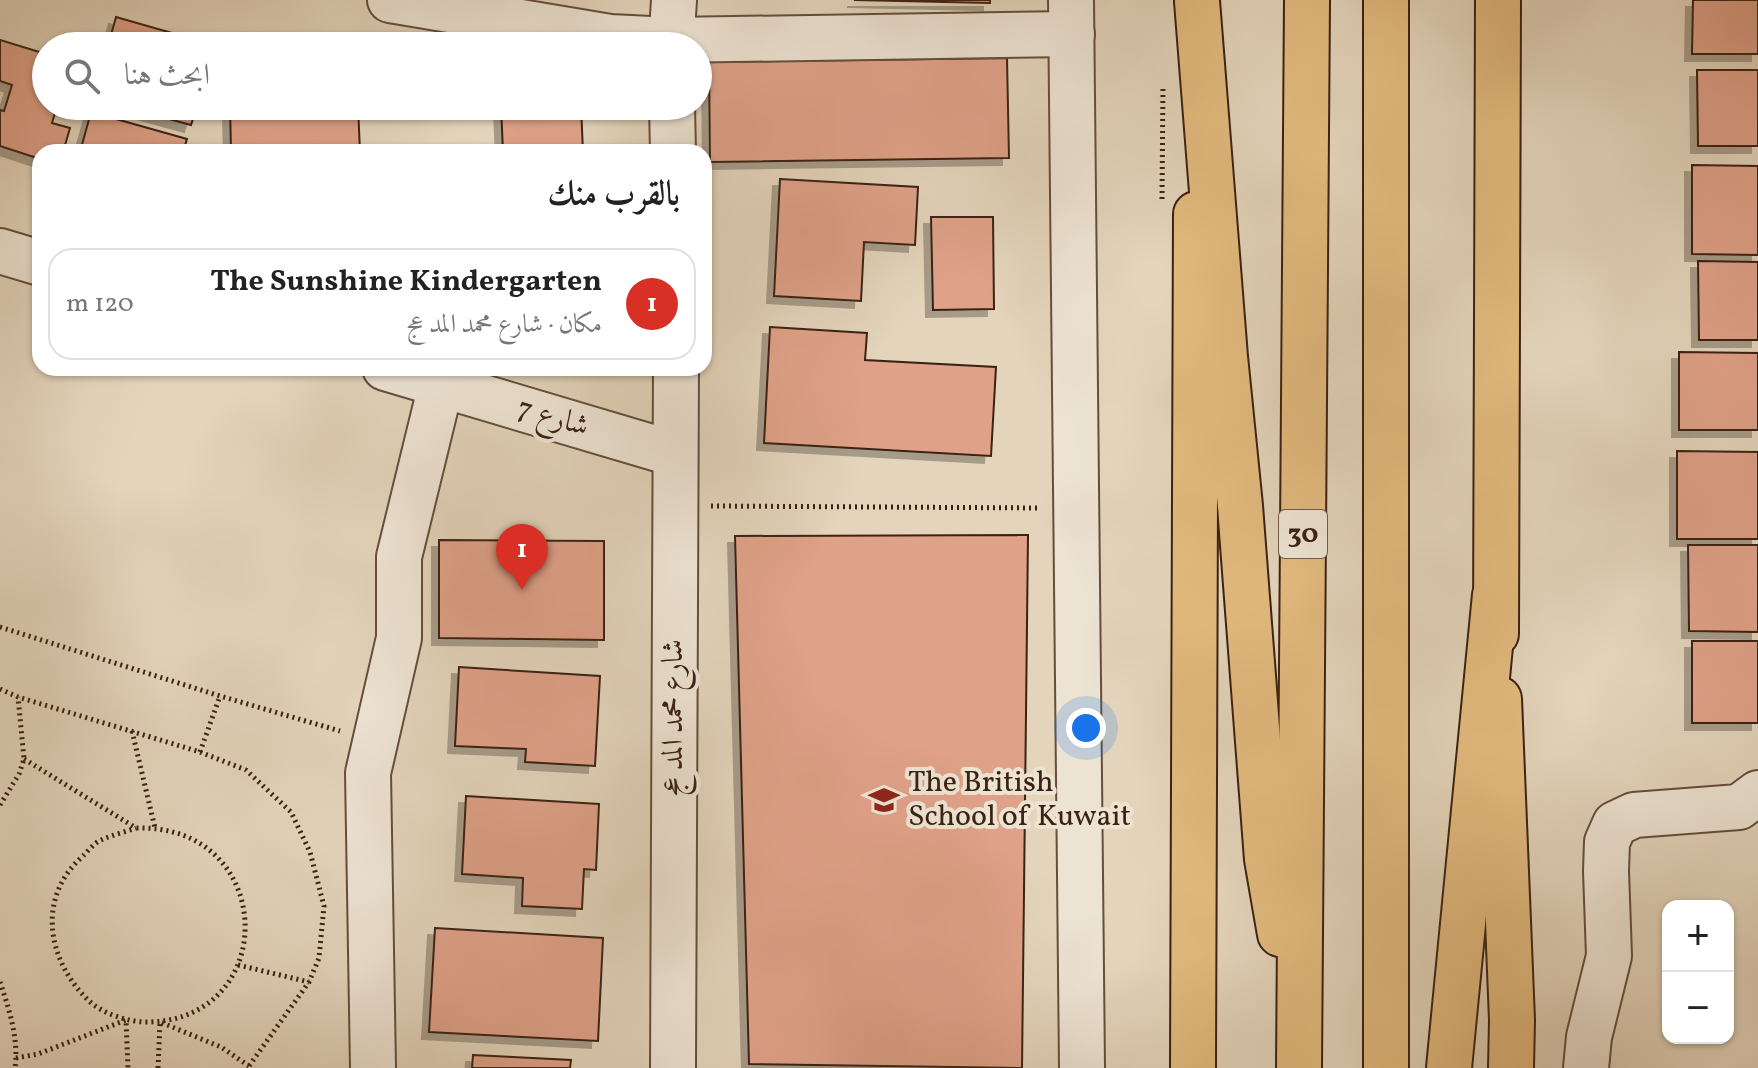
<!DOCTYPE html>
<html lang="ar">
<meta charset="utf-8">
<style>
body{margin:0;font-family:Vollkorn,Amiri,serif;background:#f6f6f6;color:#222;direction:rtl}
.controls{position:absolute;right:24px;bottom:24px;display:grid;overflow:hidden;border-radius:16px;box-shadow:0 2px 6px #0004}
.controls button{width:72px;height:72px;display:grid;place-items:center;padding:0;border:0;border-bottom:2px solid #e0e0e0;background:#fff;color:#222;font:40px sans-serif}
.you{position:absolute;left:1086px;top:728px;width:28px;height:28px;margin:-20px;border:6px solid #fff;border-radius:50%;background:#1a73e8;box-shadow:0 0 0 12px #1a73e833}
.badge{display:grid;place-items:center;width:52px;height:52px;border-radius:50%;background:#d93025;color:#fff;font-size:26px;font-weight:700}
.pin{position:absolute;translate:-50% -66px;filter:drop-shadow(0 2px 4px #0008)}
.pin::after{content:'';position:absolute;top:42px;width:28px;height:24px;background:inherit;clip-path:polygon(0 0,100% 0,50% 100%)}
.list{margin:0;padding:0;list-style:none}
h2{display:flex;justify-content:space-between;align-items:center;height:104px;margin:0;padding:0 32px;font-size:34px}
h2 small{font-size:26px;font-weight:400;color:#767676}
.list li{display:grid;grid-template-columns:52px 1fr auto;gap:24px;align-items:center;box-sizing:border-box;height:112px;margin:0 16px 16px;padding:0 16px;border:2px solid #e0e0e0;border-radius:24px}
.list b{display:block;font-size:30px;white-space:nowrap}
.list p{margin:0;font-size:26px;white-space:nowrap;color:#767676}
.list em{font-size:26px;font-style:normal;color:#767676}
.icon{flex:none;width:44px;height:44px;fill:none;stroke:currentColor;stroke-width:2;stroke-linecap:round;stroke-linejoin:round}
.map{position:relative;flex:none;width:1758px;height:1068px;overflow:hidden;direction:ltr}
.search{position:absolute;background:#fff;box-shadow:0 2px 6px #0004;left:32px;top:32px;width:680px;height:88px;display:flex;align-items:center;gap:20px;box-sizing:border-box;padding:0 28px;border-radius:44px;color:#767676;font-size:30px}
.panel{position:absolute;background:#fff;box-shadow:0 2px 6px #0004;left:32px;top:144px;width:680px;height:232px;border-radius:24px;direction:rtl}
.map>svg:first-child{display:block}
</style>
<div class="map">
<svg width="1758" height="1068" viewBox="0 0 1758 1068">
<defs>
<filter id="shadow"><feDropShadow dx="-7" dy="7" stdDeviation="0" flood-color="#0004"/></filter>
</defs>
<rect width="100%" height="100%" fill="#e3d4bb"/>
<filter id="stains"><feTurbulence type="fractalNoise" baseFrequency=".0025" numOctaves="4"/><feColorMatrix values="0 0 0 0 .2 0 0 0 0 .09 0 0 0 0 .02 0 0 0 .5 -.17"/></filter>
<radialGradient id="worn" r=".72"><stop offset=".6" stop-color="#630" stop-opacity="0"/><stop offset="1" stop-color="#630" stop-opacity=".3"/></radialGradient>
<g fill="#dfa188" stroke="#3a2112" stroke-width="2" filter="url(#shadow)">
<path d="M854 0H990V3Z"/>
<path d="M1693 0H1758V54H1692Z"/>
<path d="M116 17 214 45V46H108Z"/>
<path d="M0 40 46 54V106H57L52 123 70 128 63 152H40V159L0 146V110L4 111 12 85 0 81Z"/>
<path d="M1007 58 1009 158 710 162 709 62Z"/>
<path d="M1697 70H1758V146H1698Z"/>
<path d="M122 106H197L191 125Z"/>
<path d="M230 106H358L360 152H231Z"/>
<path d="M501 106H581L583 152H503Z"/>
<path d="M91 112 187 139 183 152H80Z"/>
<path d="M1692 165 1758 166V255L1692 254Z"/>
<path d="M780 179 918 187 915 245 864 242 861 301 774 296Z"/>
<path d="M931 217H993L994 309 933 310Z"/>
<path d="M1698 261 1758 262V340H1699Z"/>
<path d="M770 327 867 333 865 360 996 367 991 456 764 443Z"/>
<path d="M1679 352 1758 353V430H1679Z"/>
<path d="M1677 451 1758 452V539H1677Z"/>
<path d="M1028 535 1022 1068 749 1064 735 536Z"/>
<path d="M439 540 604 541V640L439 638Z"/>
<path d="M1688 545H1758V632L1689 631Z"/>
<rect x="1692" y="641" width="66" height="82"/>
<path d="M459 667 600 676 595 766 525 762 526 749 455 746Z"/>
<path d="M466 796 599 804 596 870 584 869 582 909 522 906 523 878 462 874Z"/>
<path d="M435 928 603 938 598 1041 429 1032Z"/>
<path d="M473 1055 571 1060 570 1068H472Z"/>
</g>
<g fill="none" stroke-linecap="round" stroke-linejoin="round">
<g stroke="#644e3c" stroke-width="48">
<g id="minor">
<path d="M390 0 610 37 671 40 1072 34"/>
<path d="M1071 0 1082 1068"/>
<path d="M671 46 674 0"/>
<path d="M672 106 673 152"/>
<path d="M0 251 40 263"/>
<path d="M385 368 675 454"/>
<path d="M373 1068 368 773 399 638V557L441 385"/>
<path d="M673 1068 676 368"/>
<path d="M1586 1068 1589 1037 1609 956 1606 871 1607 842 1615 824 1634 815 1739 807 1758 793"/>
</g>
</g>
<g stroke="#3a2112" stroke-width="48">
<g id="major">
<path d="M1496 634 1498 0"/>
<path d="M1499 699 1512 1020 1511 1068"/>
<path d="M1193 1068 1196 214"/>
</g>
</g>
<g stroke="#3a2112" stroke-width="48">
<g id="highway">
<path d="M1197 1 1225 357 1240 506 1267 859 1280 934"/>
<path d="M1299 1068 1307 0"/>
<path d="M1386 1068V0"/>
<path d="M1449 1068 1495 595"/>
</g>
</g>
<g stroke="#3a2112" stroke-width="5" stroke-dasharray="2 4" stroke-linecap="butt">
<path d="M1162 199 1163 85"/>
<path d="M711 506 1041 508"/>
<path d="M0 627 220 696 340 731"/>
<path d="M0 689 18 697 200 752 246 770 291 812 310 852 324 906 319 958 309 982 249 1066 251 1068"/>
<path d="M132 731 155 828"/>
<path d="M200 752 220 696"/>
<path d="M24 759 136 828C277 824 281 1018 150 1022 131 1023 102 1014 88 1000 47 960 36 897 83 856 88 851 94 843 101 840 112 835 125 832 136 828"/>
<path d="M0 805 19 774 24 759 18 697"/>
<path d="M238 965 309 982"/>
<path d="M0 982C9 1009 19 1039 15 1068"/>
<path d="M16 1058 38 1054 126 1020 128 1068"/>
<path d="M158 1068 160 1022 221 1047 249 1066"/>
</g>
<use href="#minor" stroke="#ede3d3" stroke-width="44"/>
<use href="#major" stroke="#e2ba7e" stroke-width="44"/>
<use href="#highway" stroke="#e2ba7e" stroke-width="44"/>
</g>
<defs>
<g id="school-bare" transform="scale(2.4)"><path d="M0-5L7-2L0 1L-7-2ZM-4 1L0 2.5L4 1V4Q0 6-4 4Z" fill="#8f2418" stroke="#ede3d3" stroke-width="2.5" paint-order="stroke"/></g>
</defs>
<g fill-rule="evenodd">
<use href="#school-bare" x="884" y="800"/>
</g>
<g text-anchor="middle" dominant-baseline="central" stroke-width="8" stroke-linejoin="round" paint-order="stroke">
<rect fill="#ede3d3" stroke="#705b4c" stroke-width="2" x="1279" y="510" width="48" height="48" rx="6"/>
<g font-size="28" font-weight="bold" fill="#3a2112">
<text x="1303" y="534">30</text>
</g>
<g font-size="30" fill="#3a2112" stroke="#ede3d3">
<text transform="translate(553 418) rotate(16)">شارع 7</text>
<text transform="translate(674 718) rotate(-90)">شارع محمد المد عج</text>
</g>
<g font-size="30" fill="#3a2112" stroke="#ede3d3" text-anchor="start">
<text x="908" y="783">The British<tspan x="908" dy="34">School of Kuwait</tspan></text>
</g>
</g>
<rect width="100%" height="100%" filter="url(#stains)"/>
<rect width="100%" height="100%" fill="url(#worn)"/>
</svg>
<div class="controls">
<button>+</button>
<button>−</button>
</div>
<div class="you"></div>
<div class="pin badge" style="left:522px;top:590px">1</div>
<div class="search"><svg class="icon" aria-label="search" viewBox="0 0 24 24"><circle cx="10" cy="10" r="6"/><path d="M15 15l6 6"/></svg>ابحث هنا</div>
<section class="panel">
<h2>بالقرب منك<small></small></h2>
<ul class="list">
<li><span class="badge">1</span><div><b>The Sunshine Kindergarten</b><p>مكان · شارع محمد المد عج</p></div><em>120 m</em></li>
</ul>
</section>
</div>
